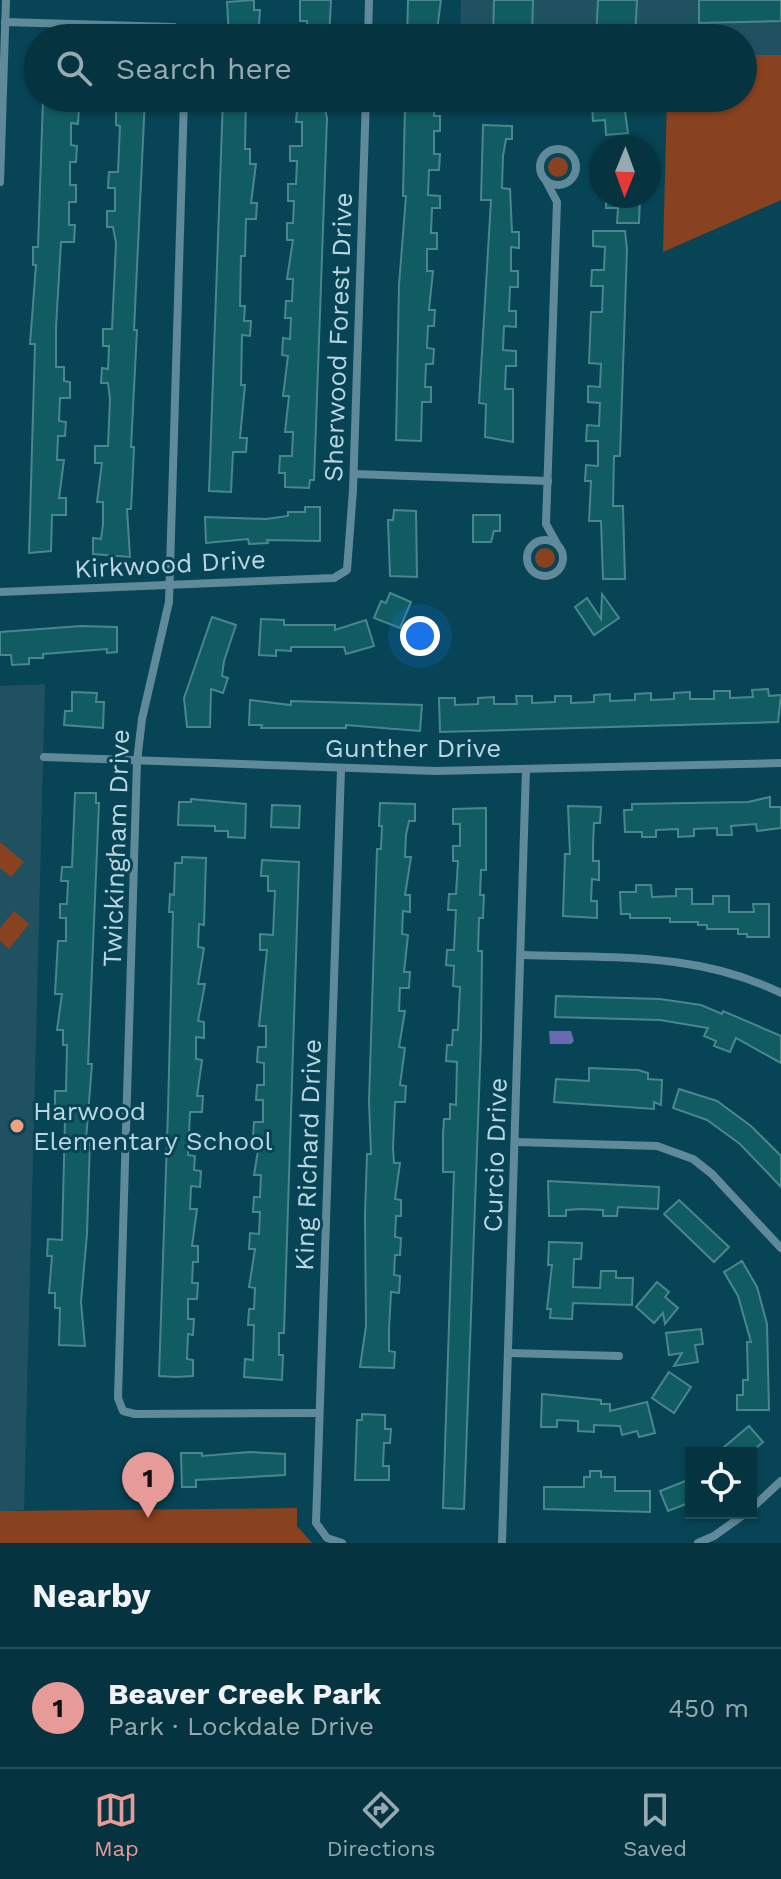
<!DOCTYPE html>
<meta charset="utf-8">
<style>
body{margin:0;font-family:"Work Sans",sans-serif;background:#0e3b47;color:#f1f3f6}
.controls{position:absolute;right:24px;bottom:24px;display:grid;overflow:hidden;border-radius:0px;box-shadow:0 2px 6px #0004}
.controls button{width:72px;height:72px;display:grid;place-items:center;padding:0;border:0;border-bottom:2px solid #264e59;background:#053340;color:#f1f3f6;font:40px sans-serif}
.compass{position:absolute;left:589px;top:136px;width:72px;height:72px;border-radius:50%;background:#053340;box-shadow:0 2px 6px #0004;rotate:181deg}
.you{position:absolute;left:420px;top:636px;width:28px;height:28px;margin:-20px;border:6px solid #fff;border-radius:50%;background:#1a73e8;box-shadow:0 0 0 12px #1a73e833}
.badge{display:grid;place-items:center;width:52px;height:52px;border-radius:50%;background:#e69b98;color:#111;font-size:26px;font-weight:700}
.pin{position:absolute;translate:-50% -66px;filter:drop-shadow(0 2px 4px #0008)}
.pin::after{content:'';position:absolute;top:42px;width:28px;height:24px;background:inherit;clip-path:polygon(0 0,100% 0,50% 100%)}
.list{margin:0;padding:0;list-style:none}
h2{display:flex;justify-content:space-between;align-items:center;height:104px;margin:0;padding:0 32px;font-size:34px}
h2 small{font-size:26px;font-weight:400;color:#97aab1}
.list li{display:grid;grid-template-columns:52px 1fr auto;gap:24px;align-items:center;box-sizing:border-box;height:120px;padding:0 32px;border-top:2px solid #264e59}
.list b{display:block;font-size:30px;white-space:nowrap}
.list p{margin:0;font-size:26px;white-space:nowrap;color:#97aab1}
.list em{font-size:26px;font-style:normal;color:#97aab1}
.icon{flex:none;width:44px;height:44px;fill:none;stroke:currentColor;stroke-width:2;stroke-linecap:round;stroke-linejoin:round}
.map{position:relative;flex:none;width:781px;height:1543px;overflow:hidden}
.search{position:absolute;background:#053340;box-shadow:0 2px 6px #0004;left:24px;right:24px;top:24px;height:88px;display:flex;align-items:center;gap:20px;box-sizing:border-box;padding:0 28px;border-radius:44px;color:#97aab1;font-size:30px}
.sheet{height:224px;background:#053340}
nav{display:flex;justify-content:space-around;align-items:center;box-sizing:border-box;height:112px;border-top:2px solid #264e59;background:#053340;font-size:22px;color:#97aab1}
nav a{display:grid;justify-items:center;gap:4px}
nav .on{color:#e69b98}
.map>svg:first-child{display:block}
</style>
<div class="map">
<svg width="781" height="1543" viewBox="0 0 781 1543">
<rect width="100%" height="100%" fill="#074456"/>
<g fill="#205161">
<path d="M461 0H781V55H743V38H460Z"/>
<path d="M45 684 24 1510 0 1511V686Z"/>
</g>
<g fill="#884220">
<path d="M743 55H781V200L663 252 667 98H743Z"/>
<circle cx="558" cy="167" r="10"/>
<circle cx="545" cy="558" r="10"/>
<path d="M0 842 24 862 11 877 0 868Z"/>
<path d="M14 911 29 924 9 949 0 941V928Z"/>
<path d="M297 1508V1526L312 1543H0V1511Z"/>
</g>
<path fill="#6c69b4" d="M549 1031H571L574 1041 571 1044H550Z"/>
<g fill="#105c62" stroke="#49878d" stroke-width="2">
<path d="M254 0V10H260L259 25H254L253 38H229L227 2Z"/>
<path d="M300 0H331L329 38H307V21H300Z"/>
<path d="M408 0H441L436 38H407Z"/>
<path d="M494 0H533L532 38H493Z"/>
<path d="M598 0H637L635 38H596Z"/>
<path d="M699 0H781V21L699 23Z"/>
<path d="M48 98H73V106L79 107 78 124 71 123V145L77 146 76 162H70V185H76V202H69V225H75L74 242H61L56 327V367H64V381L70 382V398H60L59 421 66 422 65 436H58L57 460H64L59 498H66V515H52L51 551 29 553 35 344H30L36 265H33V247H38L43 99Z"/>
<path d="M111 98H145L134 330H137L131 447H134L133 470 131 509H127L130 557 93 554V538L101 539 103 524V502H97L102 463H95V446H108L110 399 108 383H101L102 368 108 369 109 346H103V329H112L116 243 113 227H107V211H115V188H108L109 172H118L120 126 116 125V111H110Z"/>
<path d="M223 98H246L245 149H250V164H256L251 203H257L256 219H246L245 256H241L240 306H245L244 321H251L250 336 242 335 241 385H245L240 438H247L246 452H233L231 492 209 491Z"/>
<path d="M298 98H322L327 118 314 480H310L309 488 285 487V473H279L280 456H292L293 432H285L289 396H283L288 356 282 355 283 338 290 339 291 318H285L286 301H292L293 279H287L293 240H287V223H293L294 201H288V184H296L297 161H290V146H302V122H296Z"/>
<path d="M411 100 435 101 434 116H440V131H434V154H440L439 170H429L428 195 440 196V208H432L431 233H437V249H427V271H433L429 310H435L434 326H428L427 348 434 349 433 364H426L425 387H431V402H422L421 441 396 440 399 285 406 196H403L405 107 410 108Z"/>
<path d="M624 104 628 133 606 135 605 120 593 121 592 106Z"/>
<path d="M483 125 512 126V139H506L503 156 502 188 510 189 512 232H519V248L511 247V271H518V287H510L509 311H516V327L504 326 503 350 516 351V366H506L505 389H513V442L485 437 486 404 479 403 491 200H481Z"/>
<path d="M606 196H640L639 223H617L618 208H606Z"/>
<path d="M593 231H625L627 249 620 456H614L613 506H623L625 579H603L601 521H589L591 481H585L586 465 598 466V441H586L587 425 599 426 600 403 588 402V386L600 387 601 364 589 363 591 312H602L603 286H591L592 270H604L605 247 593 246Z"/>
<path d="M305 507H320V541L267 540 268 543 249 544 248 539 206 543 205 517 266 519 288 516V512H305Z"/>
<path d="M394 510 416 511 417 577 390 576 388 520H393Z"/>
<path d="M473 515H500V531H494L491 542H473Z"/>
<path d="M390 593 411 602 400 628 374 618 381 601 386 603Z"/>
<path d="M602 594 619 618 594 635 575 607 587 598 601 619Z"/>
<path d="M212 617 236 625 224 661 222 676 228 678 223 693 211 689 210 727H187L184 698Z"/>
<path d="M261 619 284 620V625H335V630L366 620 374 646 346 654 344 647H291V651L276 650V656L259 655Z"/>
<path d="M81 626 117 627V652L107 653V649L43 654V658H29V664L12 665 11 655H0V632Z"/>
<path d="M768 689 769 696 781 695 778 722 440 732 439 698H455V705L478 704V698L494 697V704H517L516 696H532V703L555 702V696H571V703L594 702V695L610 694V701L635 700V694L651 693V700L674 699V693L690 692V699H714V691H730V698L753 697 752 690Z"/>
<path d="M72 692 97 693 96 702H104L103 728 64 725 65 711H72Z"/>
<path d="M250 700 291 705V701L422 705 420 731 346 725V728H261L262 725H249Z"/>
<path d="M75 793H96V803H99L88 1064H92L86 1140H90L87 1234 81 1302 85 1346 59 1345 60 1308H55V1293H49L52 1256H47L48 1239 62 1240 65 1120H61V1105H55V1091H66L67 1045H63V1030H57L62 994H55L58 941H66V918H60V904H67L68 881H61L62 867H72Z"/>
<path d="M770 797V807H781V828L757 831 756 824 731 826 732 835H717V828L694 829V836L678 837V829L656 830V837H642V832H625L624 810H632V804L748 802Z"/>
<path d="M191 799 246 804 245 838 228 837V831H215V826L178 825 179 802H191Z"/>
<path d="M380 803 415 804V821H409L406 835 405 857H411L405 895H410V912L403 911 402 934 408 935 404 972H410L409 988H400L399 1011H405L399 1047 405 1048 400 1085 406 1086 405 1102H395L393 1148 394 1163H400L395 1199 401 1200V1216H396L395 1237 401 1238 400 1255H395L394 1275 400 1276 399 1293 391 1292 389 1329V1351L395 1352 394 1368 360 1367 366 1326 365 1215 367 1154H371L369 1101 377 849H381L382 826H379Z"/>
<path d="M272 805 300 806 299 828 271 827Z"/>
<path d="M568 806 601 807 600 823H594L593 845V861H599V880L592 879 591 901H597V918L563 916 565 854H570Z"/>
<path d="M486 808V870H481L480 895H484L483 918H479L478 951H482L481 1039 464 1509 443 1508 454 1172H443V1135L444 1119H450V1104L456 1105 457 1062 446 1061 447 1045H452L453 1030H458L460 987 453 986 454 966 446 965 447 950H454L456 910H448L449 894H456L458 861H453V846H460V824H453V809Z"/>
<path d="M182 857 206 858 204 925 199 924 198 947 204 948 198 984H205L198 1021 204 1022V1038L196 1037V1059L202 1060 197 1096H203L202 1112H190L188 1155 195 1156 194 1170 201 1171 200 1187 191 1186 190 1209H197L192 1246H198V1262H193L192 1283H198L197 1299H188V1319H194L193 1335 188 1334 187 1359 193 1360V1376L176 1377 159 1376 168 1111 173 912H169L170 894 174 895 175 863H182Z"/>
<path d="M262 860 299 862 284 1333H279V1355H283L282 1380 244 1377 245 1359 253 1360 254 1325H248L249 1309H254L255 1288 249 1287 255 1249H249L250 1233 259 1234 260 1212H253L254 1197H260L261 1175H254L260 1138 253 1137 254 1122H263V1100H256L257 1085H264V1063L257 1062 258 1047H266V1026H259L267 950H260V934L273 935 275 891H268V876H261Z"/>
<path d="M636 885H651L652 897 676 896V889H692V904H713V896H729V912H754L753 904H769V937H747V934H738V929H707V925H698V922H670V918H630V914H621L620 892H636Z"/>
<path d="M556 996 660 999 701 1005 722 1014 723 1011 781 1036V1063L736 1038 730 1052 714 1046 716 1041 704 1036 708 1028 660 1020 555 1017Z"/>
<path d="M589 1068 638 1070 648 1073V1079L662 1080 661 1105 654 1102V1109L554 1102 556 1079 589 1081Z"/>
<path d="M679 1089 717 1101 751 1126 781 1156V1187L740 1144 707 1120 673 1108Z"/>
<path d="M548 1181 659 1187 658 1209 618 1207 617 1216H603V1210L581 1209 566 1210V1216H549Z"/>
<path d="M679 1200 729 1247 714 1262 664 1214Z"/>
<path d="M549 1242 582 1243 581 1259H574L573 1287 600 1288 601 1271H616V1278H633L632 1305 573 1303 572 1319 550 1318 551 1309H547L552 1265H548Z"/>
<path d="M742 1261 757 1287 767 1324 769 1410H737V1395H743V1380H748L747 1342H751L738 1296 724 1272Z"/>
<path d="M657 1282 669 1292 665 1297 678 1308 665 1324 663 1313 654 1323 636 1307Z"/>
<path d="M701 1329 703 1344 695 1345 698 1362 674 1366 682 1353 669 1355 666 1333Z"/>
<path d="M669 1372 691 1387 674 1413 652 1398Z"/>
<path d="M542 1394 601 1400V1404H610V1411L647 1402 655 1433 639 1437 637 1431 622 1435 620 1426 594 1425V1432L578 1431V1421L557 1420V1427H541Z"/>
<path d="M362 1414 385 1415V1429H391L390 1443H384L383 1466H389V1480H355L357 1420H362Z"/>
<path d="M749 1426 763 1442 750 1453H717Z"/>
<path d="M250 1452 285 1454V1475L196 1480V1487H182L181 1453H202V1456Z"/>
<path d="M590 1471H601V1477H615V1491H650V1512L544 1509V1487H584V1477H590Z"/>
<path d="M688 1480 691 1502 668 1511 660 1491Z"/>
</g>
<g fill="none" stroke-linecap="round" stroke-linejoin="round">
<g stroke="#608a9a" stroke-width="8">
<path d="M5 22 174 27 186 38"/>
<path d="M368 38 369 0"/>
<path d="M184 98 169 602 142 719 137 761 118 1398 123 1411 135 1414 319 1413"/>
<circle cx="558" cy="167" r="18"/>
<path d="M546 181 557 202 546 524 557 544"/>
<path d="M0 182 6 0"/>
<path d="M354 474 548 481"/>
<circle cx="545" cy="558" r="18"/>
<path d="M0 592 334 578 347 570 353 490 366 98"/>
<path d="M44 757 436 771 781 763"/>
<path d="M341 769 316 1523 327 1538 342 1543"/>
<path d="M522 955C612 958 698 952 781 993"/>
<path d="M516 1142 657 1146 693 1159 712 1174 781 1248"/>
<path d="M509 1353 619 1356"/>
<path d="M751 1509 781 1481"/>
<path d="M502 1543 526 769"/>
<path d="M698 1543 714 1536 746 1513"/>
</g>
</g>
<circle fill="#f2a17e" stroke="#074456" stroke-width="3" cx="17" cy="1126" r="8"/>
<g text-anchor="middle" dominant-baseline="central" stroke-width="6" stroke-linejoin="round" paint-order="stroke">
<g font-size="26" fill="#bcd6e1" stroke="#074456">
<text transform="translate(338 337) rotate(-88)">Sherwood Forest Drive</text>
<text transform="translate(170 564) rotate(-3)">Kirkwood Drive</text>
<text x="413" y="748">Gunther Drive</text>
<text transform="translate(116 848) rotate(-88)">Twickingham Drive</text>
<text transform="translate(308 1155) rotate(-88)">King Richard Drive</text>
<text transform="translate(495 1155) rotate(-88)">Curcio Drive</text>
</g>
<g font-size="26" fill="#bcd6e1" stroke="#074456" text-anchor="start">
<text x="33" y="1111">Harwood<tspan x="33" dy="30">Elementary School</tspan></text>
</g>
</g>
</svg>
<div class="controls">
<button><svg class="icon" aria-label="locate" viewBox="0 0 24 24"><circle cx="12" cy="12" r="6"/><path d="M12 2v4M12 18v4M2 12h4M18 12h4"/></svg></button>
</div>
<svg class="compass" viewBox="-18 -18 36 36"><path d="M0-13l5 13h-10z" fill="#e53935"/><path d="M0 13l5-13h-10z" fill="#97aab1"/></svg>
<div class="you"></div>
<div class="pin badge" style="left:148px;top:1518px">1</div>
<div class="search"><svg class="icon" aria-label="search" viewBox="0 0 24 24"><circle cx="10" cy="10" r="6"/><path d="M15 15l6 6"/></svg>Search here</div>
</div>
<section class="sheet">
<h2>Nearby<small></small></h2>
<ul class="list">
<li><span class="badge">1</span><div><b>Beaver Creek Park</b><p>Park · Lockdale Drive</p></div><em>450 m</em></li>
</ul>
</section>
<nav>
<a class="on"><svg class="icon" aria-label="map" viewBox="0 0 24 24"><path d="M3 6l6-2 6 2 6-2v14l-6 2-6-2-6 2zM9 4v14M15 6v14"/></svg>Map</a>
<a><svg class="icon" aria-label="directions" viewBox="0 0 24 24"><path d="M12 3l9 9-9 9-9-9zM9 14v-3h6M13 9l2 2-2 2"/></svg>Directions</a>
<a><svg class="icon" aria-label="saved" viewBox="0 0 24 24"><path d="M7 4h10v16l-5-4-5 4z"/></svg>Saved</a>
</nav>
